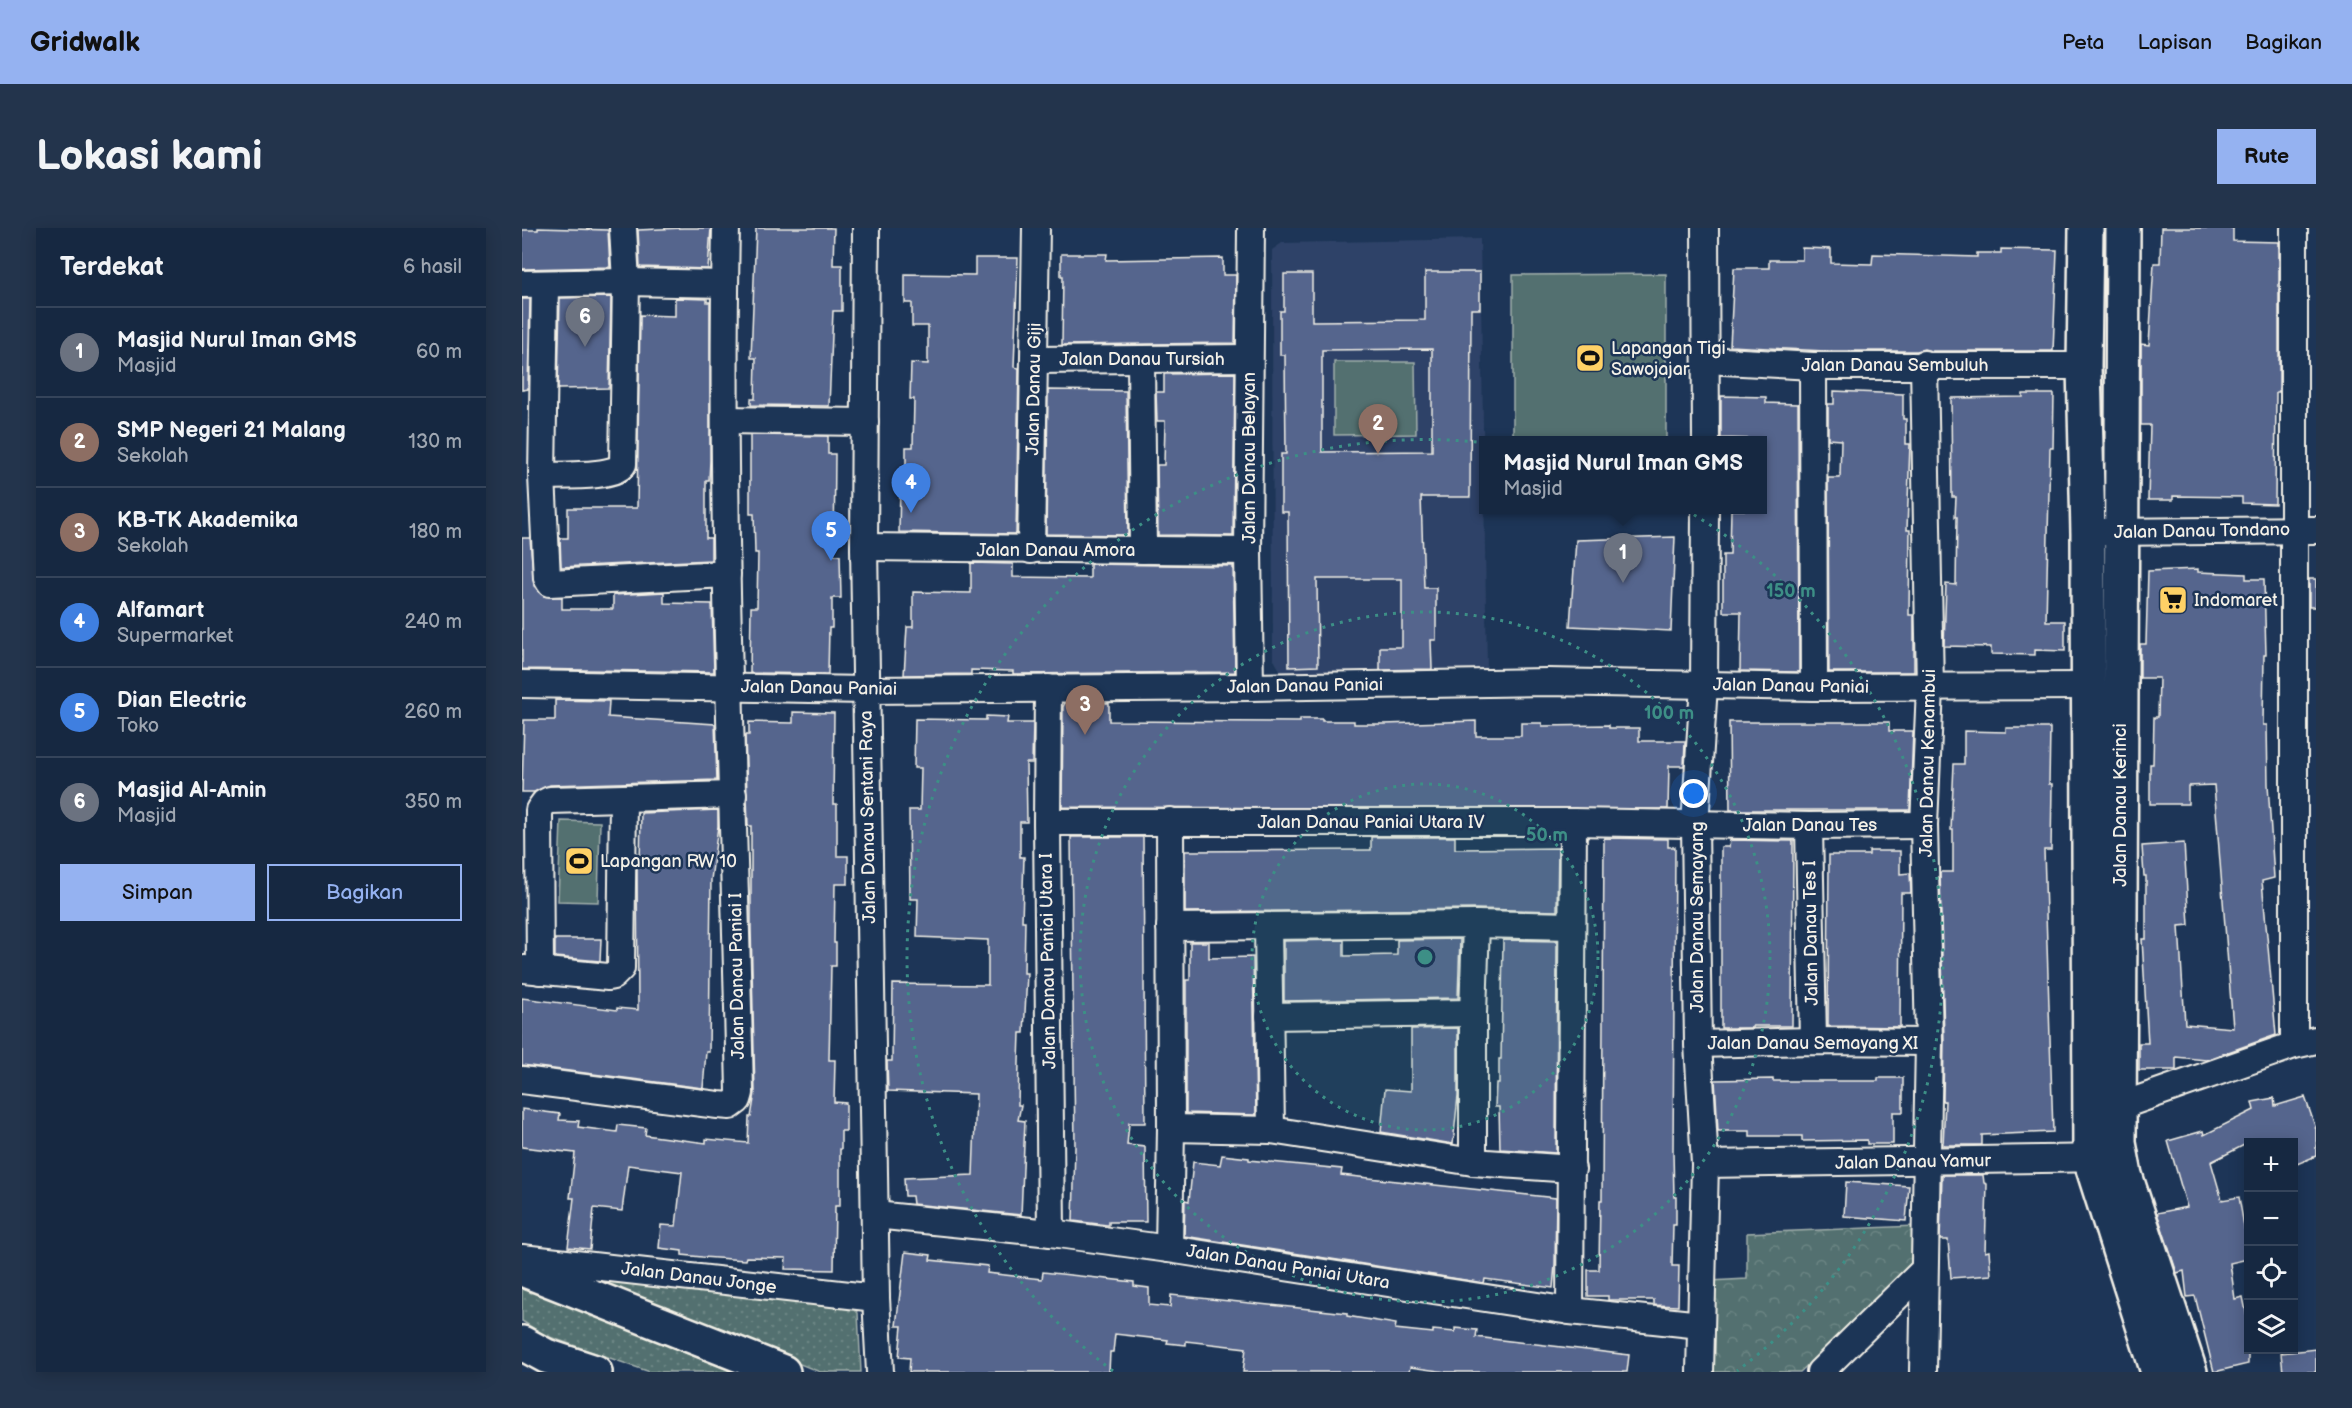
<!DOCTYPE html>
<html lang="id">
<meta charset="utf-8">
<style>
body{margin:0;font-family:"Balsamiq Sans",sans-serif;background:#23344c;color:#f1f3f6}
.controls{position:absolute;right:18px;bottom:18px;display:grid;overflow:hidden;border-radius:0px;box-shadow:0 3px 15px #0003}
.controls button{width:54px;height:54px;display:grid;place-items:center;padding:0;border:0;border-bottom:2px solid #35445a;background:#162841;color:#f1f3f6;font:30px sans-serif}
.you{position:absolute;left:1172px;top:566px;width:21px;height:21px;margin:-15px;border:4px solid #fff;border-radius:50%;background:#1a73e8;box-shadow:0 0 0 9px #1a73e833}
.badge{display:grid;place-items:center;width:39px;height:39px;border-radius:50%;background:#95b2f1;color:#fff;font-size:20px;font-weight:700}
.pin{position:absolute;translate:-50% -50px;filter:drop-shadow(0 2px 3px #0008)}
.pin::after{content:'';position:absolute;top:32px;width:21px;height:18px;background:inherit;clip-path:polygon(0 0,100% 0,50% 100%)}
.popup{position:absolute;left:957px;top:208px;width:288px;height:78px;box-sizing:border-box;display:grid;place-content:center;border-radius:0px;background:#162841;filter:drop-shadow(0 2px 4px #0005);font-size:20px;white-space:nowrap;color:#9ea6b1}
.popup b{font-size:22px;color:#f1f3f6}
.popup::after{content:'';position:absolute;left:50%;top:100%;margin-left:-12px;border:12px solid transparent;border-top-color:#162841}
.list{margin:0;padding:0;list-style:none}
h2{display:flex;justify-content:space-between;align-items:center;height:78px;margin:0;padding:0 24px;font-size:26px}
h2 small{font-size:20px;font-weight:400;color:#9ea6b1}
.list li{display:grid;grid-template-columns:39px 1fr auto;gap:18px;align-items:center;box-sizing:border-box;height:90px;padding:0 24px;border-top:2px solid #35445a}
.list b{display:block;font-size:22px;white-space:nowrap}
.list p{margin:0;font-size:20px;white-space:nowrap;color:#9ea6b1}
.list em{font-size:20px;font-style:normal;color:#9ea6b1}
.actions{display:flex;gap:12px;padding:18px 24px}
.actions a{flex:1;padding:14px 0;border:2px solid #95b2f1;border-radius:0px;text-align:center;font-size:21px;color:#95b2f1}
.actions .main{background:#95b2f1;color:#111}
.icon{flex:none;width:33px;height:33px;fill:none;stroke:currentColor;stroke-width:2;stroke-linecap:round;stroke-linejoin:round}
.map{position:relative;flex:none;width:1794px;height:1144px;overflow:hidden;border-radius:0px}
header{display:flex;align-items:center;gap:36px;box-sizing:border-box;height:84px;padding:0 30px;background:#95b2f1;color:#111}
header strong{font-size:28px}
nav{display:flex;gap:33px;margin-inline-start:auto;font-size:21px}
.intro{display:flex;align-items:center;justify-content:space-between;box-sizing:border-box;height:144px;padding:0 36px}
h1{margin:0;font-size:42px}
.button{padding:15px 27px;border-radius:0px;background:#95b2f1;color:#111;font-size:21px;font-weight:700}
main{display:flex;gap:36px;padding:0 36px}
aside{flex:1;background:#162841;border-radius:0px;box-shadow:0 3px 15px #0003}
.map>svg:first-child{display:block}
</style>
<header>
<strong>Gridwalk</strong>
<nav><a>Peta</a><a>Lapisan</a><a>Bagikan</a></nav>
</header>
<div class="intro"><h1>Lokasi kami</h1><a class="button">Rute</a></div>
<main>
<aside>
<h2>Terdekat<small>6 hasil</small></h2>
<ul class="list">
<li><span class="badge" style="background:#6b7280">1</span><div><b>Masjid Nurul Iman GMS</b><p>Masjid</p></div><em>60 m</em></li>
<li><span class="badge" style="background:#8d6e63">2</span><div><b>SMP Negeri 21 Malang</b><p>Sekolah</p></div><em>130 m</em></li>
<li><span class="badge" style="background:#8d6e63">3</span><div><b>KB-TK Akademika</b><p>Sekolah</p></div><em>180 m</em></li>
<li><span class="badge" style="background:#3f7fe0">4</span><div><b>Alfamart</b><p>Supermarket</p></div><em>240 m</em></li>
<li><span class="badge" style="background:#3f7fe0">5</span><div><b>Dian Electric</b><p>Toko</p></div><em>260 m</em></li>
<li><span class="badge" style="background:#6b7280">6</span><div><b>Masjid Al-Amin</b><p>Masjid</p></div><em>350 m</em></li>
</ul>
<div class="actions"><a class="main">Simpan</a><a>Bagikan</a></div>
</aside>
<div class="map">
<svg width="1794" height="1144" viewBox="0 0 1794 1144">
<defs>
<pattern id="grass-dots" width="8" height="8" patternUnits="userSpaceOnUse" patternTransform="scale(1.5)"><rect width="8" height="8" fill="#52706f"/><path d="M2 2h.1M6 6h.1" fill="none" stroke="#6c8584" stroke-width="1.8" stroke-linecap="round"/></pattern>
<pattern id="park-crowns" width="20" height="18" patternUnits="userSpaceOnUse" patternTransform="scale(1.5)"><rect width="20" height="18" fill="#52706f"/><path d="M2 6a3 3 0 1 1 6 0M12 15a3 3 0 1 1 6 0" fill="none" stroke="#6c8584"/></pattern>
</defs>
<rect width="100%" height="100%" fill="#1d3557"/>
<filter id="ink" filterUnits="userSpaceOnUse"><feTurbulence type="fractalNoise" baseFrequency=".0167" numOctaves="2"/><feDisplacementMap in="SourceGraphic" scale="12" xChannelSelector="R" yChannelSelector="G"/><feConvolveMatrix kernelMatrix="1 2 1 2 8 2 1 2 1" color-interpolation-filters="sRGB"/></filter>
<g filter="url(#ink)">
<path fill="#2e4367" d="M958 11 965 442 759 444 751 430 750 22 760 15Z"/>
<g fill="url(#grass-dots)" stroke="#a3b0ac" stroke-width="1.5">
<path d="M72 1050 332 1081 336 1085 339 1144H298L73 1054Z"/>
<path d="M0 1059 211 1144H128L22 1107 0 1093Z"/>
</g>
<path fill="url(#park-crowns)" stroke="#a3b0ac" stroke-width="1.5" d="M1394 998 1391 1037 1278 1144H1186L1188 1053 1225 1051V1005Z"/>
<g fill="#52706f" stroke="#a3b0ac" stroke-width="1.5">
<path d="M1144 46V212H991V47Z"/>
<path d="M812 134H893L894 206 812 207Z"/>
<path d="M39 593 78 594 76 674 36 673Z"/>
</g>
<g fill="#55658d" stroke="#f4f1e8" stroke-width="1.5" fill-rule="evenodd">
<path d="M16 0 86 2 88 39 0 41V2H16Z"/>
<path d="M161 0H189L186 41 118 39 116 2Z"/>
<path d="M234 0H312L311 37H320V83H311L307 178 229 177V171H233L234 130H229Z"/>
<path d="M1639 0H1711V13L1757 14V164H1754L1753 276 1720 275V269L1651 268V272H1626L1628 197H1619V116L1627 117 1632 35H1638Z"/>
<path d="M1280 20 1309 21V35L1350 36 1351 26 1455 29V25H1479V21L1535 22 1531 123H1409L1402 121 1395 123H1303L1208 118 1212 40H1247V32H1280Z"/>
<path d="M539 26H585L584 32 701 30V47H714L713 115 540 117 541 48H539Z"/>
<path d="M453 30H496L492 139 497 140 494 306 377 304 378 258H384V219H391L392 171H388L389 135 406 136V98H390V75H383V46L453 47Z"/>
<path d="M903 44H958V81H949L948 269H899L902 360H914V412H909L910 441 858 442V419H880V351H795L796 438 767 439 766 284H759V226H764L763 127H758V83H762V46H790V93L903 92ZM910 121V223L800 224V122Z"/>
<path d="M89 69 87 160 36 161 38 70Z"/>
<path d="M153 70 185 71V74H188V232L187 252H184V310H189V332L39 339 38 310H46V280H115L118 87 153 88Z"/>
<path d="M0 71H8L6 161 0 162Z"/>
<path d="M713 145 711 308 636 307 635 237H642L643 193H635L634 164H642V146Z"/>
<path d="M526 162 604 163 606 307 524 306Z"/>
<path d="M1312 163 1381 166V191H1384V216H1388L1385 302H1388L1387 387H1392V444H1307L1306 250H1318L1319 212 1306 211V176H1312Z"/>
<path d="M1501 166H1532L1531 220H1528L1524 393H1543V423L1513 422V427L1469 426V419L1422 418 1424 356 1434 357 1435 289H1433L1434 269H1430L1429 170 1501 169Z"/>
<path d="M1199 168 1244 169V175L1276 176 1277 444 1218 443 1219 384H1201V327H1208L1209 282H1240V211L1199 210Z"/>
<path d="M228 207 306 208V226H313L312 327H318L319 370H310V400H307L306 446 228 445 229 379H235L236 325H233L232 286H228Z"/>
<path d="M1153 309 1149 403 1048 398 1054 312Z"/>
<path d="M0 310H8L12 358 22 368 40 369V381H91V367L142 364V375L190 376 192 444 0 441Z"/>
<path d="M449 335 491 336V349L568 350V336L711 338 713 444 491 446V443L449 442V446L382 447 385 399H391V364L449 365Z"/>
<path d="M1676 341V344L1724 346V351H1742L1744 427H1742L1741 497H1745L1746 556 1752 650 1740 653 1754 807 1684 832 1654 829V842H1617V815H1626L1620 711H1624V648H1622L1620 618 1662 615 1667 697 1657 698 1663 796 1711 800 1692 557 1666 558V576H1628V536H1631L1632 489H1636L1637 450H1618V416H1624L1626 343Z"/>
<rect x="1787" y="351" width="7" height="28"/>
<path d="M33 472 87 473 86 489 193 496 195 552 28 557 12 564H0L2 492H33Z"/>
<path d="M543 475H587V493L778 494V491H800V493H832V496H862L954 493V508H999V495H1020V498L1087 497V500H1117V513H1163L1162 538H1147L1146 581 540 579 541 479Z"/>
<path d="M271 484 312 485 311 576H315V628H326V656H313L312 715H314V738H309L307 832H313L312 874 324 875V903H319V921H318V978H313L312 1042 263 1041 264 1030 224 1029 223 1032 180 1029 160 1027V1023L137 1020 139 997 154 998 160 944 106 937 100 983 72 980 68 1021 46 1019 52 970H48L53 925 0 919V881L38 886 37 892 57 893 56 899 95 904 96 897 124 900 123 907 184 915V911L226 915 227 889H229L233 865 229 700V598H226L223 507H227V494L271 495Z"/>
<path d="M464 488 486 489 485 495H511L510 535H504L505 594H498V629H502L500 693H503L502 745H505L502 805H498L497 834 496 877H499L496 892 503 893 499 987 391 976 390 968H383L382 950 451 947 454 866 366 863 365 833H370L371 756 466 757V712L395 709 396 671H388L387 582H398L399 540H392L393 491 464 492Z"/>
<path d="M1207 494H1367V503H1391L1388 582H1208Z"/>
<path d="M1484 500H1528L1527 556H1530L1529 622H1522L1531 904 1460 907V917H1421L1423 873H1421L1422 814 1418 644H1431V602H1429L1432 536H1442V503L1484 504Z"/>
<path d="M196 582V598L189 652 187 824H184L181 860 0 837V770L95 782V780L116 782 115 637H118L119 585Z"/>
<path d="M549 609H621L623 895H607L605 917 623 919 624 994H587V997H585L551 993 553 919Z"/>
<path d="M849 609H933V621L1036 620 1035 683 954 681 663 684V623L847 622H849Z"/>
<path d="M1082 610 1146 611V619H1153L1151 924 1152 969H1154V997H1151L1150 1038H1157L1156 1078 1132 1077V1072H1086V1068H1066V1042H1077L1078 972H1080Z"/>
<path d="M1208 612 1271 613 1270 798H1230V800H1199V619H1207Z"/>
<path d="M1347 623H1378V646L1388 645 1389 665H1379L1378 799 1306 798 1307 627H1347Z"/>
<path d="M33 711H79L78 733 33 729Z"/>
<path d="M938 711 936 770 762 773V713L822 712V728L875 727V712Z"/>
<path d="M981 712 1035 713 1034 925 978 921 977 879H973L974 855H977V831H979Z"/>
<path d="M668 714H687V730L731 729 734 887 664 885V752H668Z"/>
<path d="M936 800V868L931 916 859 904 863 861 889 863V801Z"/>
<path d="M1356 850H1381V884H1371V916H1345V912L1280 913V908H1228V903H1196L1193 852 1251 851V853H1356Z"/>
<path d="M1783 869 1794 901V928L1775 936 1772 926V915H1726L1689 934 1700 972 1717 969 1726 1021V1031L1708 1035 1713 1071 1721 1069 1726 1093V1136L1692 1144 1673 1068 1665 1069 1662 1043 1655 1045 1635 985 1665 979 1646 913 1681 903 1682 907 1732 882 1730 874 1752 870 1753 878Z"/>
<path d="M700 927 727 930V932L820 941 819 947 1034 970 1033 1037 1031 1060 963 1051 962 1055 662 1008 663 972 667 973 671 934 698 937Z"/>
<path d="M1420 947H1461L1462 955 1465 956 1463 1024 1467 1023 1469 1047 1429 1050 1426 1012H1418Z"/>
<path d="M1324 954 1387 958 1384 993 1322 988Z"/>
<path d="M383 1024 409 1027 408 1032 466 1038 465 1045 520 1051 521 1044 612 1054V1058L627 1060V1077L648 1079 649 1067 807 1083 825 1085V1088L874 1096 873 1101 911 1105V1102L933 1104V1100L955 1102 954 1109 1107 1127 1105 1144H924L888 1139 887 1144H721L724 1120 664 1113V1117L645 1115 646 1112 593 1106 591 1124H588L587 1144H387L388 1130 377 1129 380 1098H374Z"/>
<path d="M1794 1121V1144H1761L1759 1125Z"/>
</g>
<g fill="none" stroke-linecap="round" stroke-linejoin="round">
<g stroke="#f4f1e8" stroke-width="30">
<g id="street">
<path d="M344 0 342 319 354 1070 358 1144"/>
<path d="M1183 0 1184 212"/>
<path d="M1772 0V817"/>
<path d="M0 56 104 54 203 56"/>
<path d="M23 56 20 248 25 350 28 355 205 346"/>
<path d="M619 131 621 322"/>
<path d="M513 132 727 130"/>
<path d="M1184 132 1291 138H1562"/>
<path d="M1291 138 1292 459"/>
<path d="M204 192 343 194"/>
<path d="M20 248C37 247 95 250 101 236L104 54 101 0"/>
<path d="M1582 304 1794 302"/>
<path d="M342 319 726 323"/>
<path d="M509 322 514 0"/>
<path d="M0 456 344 462 728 459 1025 454 1292 459 1566 458"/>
<path d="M728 459 726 323 729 0"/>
<path d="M526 460 525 594 529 1005"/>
<path d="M525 594H1051L1287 598 1402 597"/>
<path d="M1287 598 1291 813"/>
<path d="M648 699 954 696 1049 698"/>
<path d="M746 699 749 902"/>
<path d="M2 741 86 749 91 748 99 740 101 571"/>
<path d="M18 743 17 582 22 575 28 572 211 567"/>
<path d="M747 788 951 785"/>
<path d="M1176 816 1291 813 1407 814"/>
<path d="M0 852 196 877 208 878 216 872 218 865C212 577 198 288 204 0"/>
<path d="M1598 878 1772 817 1794 812"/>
<path d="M649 900 749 902 951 934 1050 941"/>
<path d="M951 934V785L954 696"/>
<path d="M1183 936 1587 930"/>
<path d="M353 987 529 1005 647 1021 1048 1083 1179 1097"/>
<path d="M647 1021 649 900 648 593"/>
<path d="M0 1030 354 1070"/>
<path d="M1048 1083 1051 594"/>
<path d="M1178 1144 1183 936 1176 816 1173 597 1182 457 1183 282"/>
<path d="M1298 1144 1402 1042"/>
<path d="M1401 1144 1407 814 1402 597 1408 460 1402 136"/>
</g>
</g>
<g stroke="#f4f1e8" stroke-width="38">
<g id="secondary">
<path d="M1564 0 1562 138 1566 305 1568 931 1636 1144"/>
<path d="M1601 0 1597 915 1603 947 1668 1144"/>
<path d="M0 1041 261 1144"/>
<path d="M0 1115 24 1128 73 1144"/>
</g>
</g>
<use href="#street" stroke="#1d3557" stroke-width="26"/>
<use href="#secondary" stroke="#1d3557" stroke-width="33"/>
</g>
</g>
<circle cx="903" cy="729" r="173" fill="#3d8f86" fill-opacity=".12"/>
<g fill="none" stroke="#3d8f86" stroke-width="3" stroke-dasharray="3 6">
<circle cx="903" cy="729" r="173"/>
<circle cx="903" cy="729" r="345"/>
<path d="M591 1143A518 518 0 1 1 1215 1143"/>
</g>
<defs>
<g id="stadium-square" transform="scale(1.5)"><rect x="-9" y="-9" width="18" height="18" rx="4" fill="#ffd166" stroke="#1d3557"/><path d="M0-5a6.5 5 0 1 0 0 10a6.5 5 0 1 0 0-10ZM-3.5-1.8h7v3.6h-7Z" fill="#111"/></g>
<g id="supermarket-square" transform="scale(1.5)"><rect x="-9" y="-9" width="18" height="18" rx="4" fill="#ffd166" stroke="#1d3557"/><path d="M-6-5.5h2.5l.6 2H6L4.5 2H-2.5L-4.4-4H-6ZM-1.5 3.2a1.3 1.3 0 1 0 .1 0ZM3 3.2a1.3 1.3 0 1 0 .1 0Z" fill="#111"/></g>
</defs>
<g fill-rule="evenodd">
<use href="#stadium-square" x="1068" y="130"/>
<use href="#supermarket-square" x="1651" y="372"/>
<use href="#stadium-square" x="57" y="633"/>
</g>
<g text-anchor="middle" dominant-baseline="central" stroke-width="5" stroke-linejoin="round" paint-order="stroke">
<g font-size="18" fill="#f4f1e8" stroke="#1d3557" text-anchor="start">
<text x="1089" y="120">Lapangan Tigi<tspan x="1089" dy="21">Sawojajar</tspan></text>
<text x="1672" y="372">Indomaret</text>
<text x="78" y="633">Lapangan RW 10</text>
</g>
<g font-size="18" fill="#f4f1e8" stroke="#1d3557">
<text x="620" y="131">Jalan Danau Tursiah</text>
<text x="1373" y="137">Jalan Danau Sembuluh</text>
<text transform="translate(512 161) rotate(-89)">Jalan Danau Giji</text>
<text transform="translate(727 230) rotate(-90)">Jalan Danau Belayan</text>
<text transform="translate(1680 303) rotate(-1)">Jalan Danau Tondano</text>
<text x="534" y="322">Jalan Danau Amora</text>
<text transform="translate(783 458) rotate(-1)">Jalan Danau Paniai</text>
<text transform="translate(1269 458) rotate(1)">Jalan Danau Paniai</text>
<text transform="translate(297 460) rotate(1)">Jalan Danau Paniai</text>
<text transform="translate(1406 535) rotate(-89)">Jalan Danau Kenambui</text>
<text transform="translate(1598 577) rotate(-90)">Jalan Danau Kerinci</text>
<text transform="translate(346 589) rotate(-91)">Jalan Danau Sentani Raya</text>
<text x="849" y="594">Jalan Danau Paniai Utara IV</text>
<text x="1288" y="597">Jalan Danau Tes</text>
<text transform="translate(1175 689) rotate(-90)">Jalan Danau Semayang</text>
<text transform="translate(1289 705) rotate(-91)">Jalan Danau Tes I</text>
<text transform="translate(526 733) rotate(-91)">Jalan Danau Paniai Utara I</text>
<text transform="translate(215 748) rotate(-91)">Jalan Danau Paniai I</text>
<text x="1291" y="815">Jalan Danau Semayang XI</text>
<text transform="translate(1391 934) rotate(-1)">Jalan Danau Yamur</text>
<text transform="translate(766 1039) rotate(9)">Jalan Danau Paniai Utara</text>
<text transform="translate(177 1050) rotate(7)">Jalan Danau Jonge</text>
</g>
</g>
<circle cx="903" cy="729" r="9" fill="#3d8f86" stroke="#1d3557" stroke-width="3"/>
<g font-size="18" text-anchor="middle" font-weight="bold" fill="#3d8f86" stroke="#1d3557" stroke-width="5" stroke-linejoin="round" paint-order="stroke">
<text x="1269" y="369">150 m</text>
<text x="1147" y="491">100 m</text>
<text x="1025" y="613">50 m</text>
</g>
</svg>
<div class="controls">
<button>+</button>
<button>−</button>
<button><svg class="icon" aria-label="locate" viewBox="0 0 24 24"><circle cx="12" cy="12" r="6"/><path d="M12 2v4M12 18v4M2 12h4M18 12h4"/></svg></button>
<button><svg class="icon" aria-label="layers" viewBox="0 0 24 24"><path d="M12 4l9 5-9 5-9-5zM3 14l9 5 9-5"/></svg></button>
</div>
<div class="you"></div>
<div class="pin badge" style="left:1101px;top:355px;background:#6b7280">1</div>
<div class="popup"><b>Masjid Nurul Iman GMS</b>Masjid</div>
<div class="pin badge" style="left:856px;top:226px;background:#8d6e63">2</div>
<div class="pin badge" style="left:563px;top:507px;background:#8d6e63">3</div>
<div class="pin badge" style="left:389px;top:285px;background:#3f7fe0">4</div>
<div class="pin badge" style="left:309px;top:333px;background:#3f7fe0">5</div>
<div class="pin badge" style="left:63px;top:119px;background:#6b7280">6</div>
</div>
</main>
